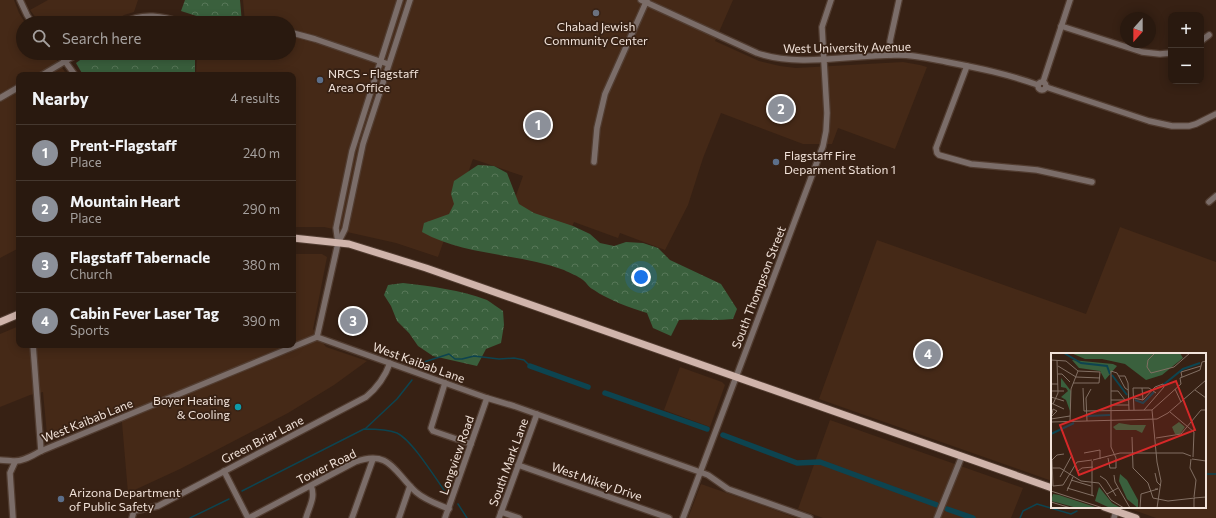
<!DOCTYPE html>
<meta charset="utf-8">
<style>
body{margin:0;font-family:Commissioner,sans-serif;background:#35261d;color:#f1f3f6}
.controls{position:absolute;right:12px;top:12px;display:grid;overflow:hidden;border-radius:8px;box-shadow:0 2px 10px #0003}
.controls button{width:36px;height:36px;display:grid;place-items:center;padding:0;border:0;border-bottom:1px solid #45382f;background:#29190f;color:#f1f3f6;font:20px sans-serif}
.compass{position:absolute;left:1120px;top:12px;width:36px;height:36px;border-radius:50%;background:#29190f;box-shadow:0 2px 10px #0003;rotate:201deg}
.you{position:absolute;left:641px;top:277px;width:14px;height:14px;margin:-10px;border:3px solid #fff;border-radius:50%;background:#1a73e8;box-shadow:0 0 0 6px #1a73e833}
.badge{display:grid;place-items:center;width:26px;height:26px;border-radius:50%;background:#8c9099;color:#fff;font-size:13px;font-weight:700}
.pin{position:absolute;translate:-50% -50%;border:2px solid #fff;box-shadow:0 1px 4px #0006}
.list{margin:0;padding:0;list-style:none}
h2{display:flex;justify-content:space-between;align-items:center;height:52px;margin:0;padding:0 16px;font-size:17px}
h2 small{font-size:13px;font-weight:400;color:#a5a09e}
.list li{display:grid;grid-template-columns:26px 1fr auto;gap:12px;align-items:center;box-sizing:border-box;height:56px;padding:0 16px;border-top:1px solid #45382f}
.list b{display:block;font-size:15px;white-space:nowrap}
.list p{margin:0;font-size:13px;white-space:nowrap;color:#a5a09e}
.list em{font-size:13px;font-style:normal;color:#a5a09e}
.icon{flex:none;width:22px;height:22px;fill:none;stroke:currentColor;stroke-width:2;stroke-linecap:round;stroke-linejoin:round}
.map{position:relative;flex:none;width:1216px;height:518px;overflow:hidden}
.search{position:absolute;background:#29190f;box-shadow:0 2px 10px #0003;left:16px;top:16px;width:280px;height:44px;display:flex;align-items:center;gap:10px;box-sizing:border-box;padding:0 14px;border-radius:22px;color:#a5a09e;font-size:15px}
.panel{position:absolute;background:#29190f;box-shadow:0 2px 10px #0003;left:16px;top:72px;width:280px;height:276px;border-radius:8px}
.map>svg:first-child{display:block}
</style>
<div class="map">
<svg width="1216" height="518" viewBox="0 0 1216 518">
<defs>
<pattern id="forest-crowns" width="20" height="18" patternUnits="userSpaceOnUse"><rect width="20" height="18" fill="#3a603d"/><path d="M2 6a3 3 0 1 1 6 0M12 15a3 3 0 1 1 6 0" fill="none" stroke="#577758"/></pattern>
</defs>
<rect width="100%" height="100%" fill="#372114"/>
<g fill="#452917">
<path d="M0 0H14L19 13 25 23H23V53H52L67 75H19V248L0 258Z"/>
<path d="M48 0H138L134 12 124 15 111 23H40L30 10Z"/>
<path d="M243 0H733L715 41 759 61 780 66 796 68 903 62 920 65 927 67 895 149 838 128 832 144H803L721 113 703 158 688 205 665 250 620 233 618 238 574 222 569 234 509 215 523 176 473 159 438 257 396 243 356 234 324 227H293V75H196L197 53H289V23H245Z"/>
<path d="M1120 227 1216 262V518H1156L1125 507H1205V354H1052V481L819 399 877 240 1086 314Z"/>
<path d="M293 252 294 254H322L327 257 313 329 326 347 367 361 334 385 288 413 180 469 128 493 121 411 51 438 47 435 43 392 30 395 0 407V334L19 326V345H293Z"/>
<path d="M680 367 722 382 725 385 710 427 664 410Z"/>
<path d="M830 420 1023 488 1011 518H823L798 509Z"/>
<path d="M701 484 764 506 796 518H688Z"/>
</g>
<g fill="url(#forest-crowns)">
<path d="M185 0H240L242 23H218L181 11Z"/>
<path d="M90 53H195V75H83L76 63Z"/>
<path d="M478 165 494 166 507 173 519 204 534 213 573 226 590 234 600 243 614 246 626 242 643 243 658 248 670 260 721 284 737 309 733 319C715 321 697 319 679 320L671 336 653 328 647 313C631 308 608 300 594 290 589 288 587 283 583 280 578 276 570 273 564 270 518 253 465 256 422 232L424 223 449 214 454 204 451 194 454 181Z"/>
<path d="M403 283C430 286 461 290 487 300 492 303 497 307 503 311L504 325 501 343 486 349 477 366 433 356 418 346 409 333 397 321 391 306 384 295 388 285Z"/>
</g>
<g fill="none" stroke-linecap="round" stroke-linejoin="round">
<g stroke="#0d4450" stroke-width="1.5">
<path d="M422 365 424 362 449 354 455 359H462L474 356 499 359 514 358 524 360 530 366"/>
<path d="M365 429 397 399 412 380"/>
<path d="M1205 474H1216"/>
<path d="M242 491 364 429C374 429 387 429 397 433 412 440 436 479 446 493"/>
<path d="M458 504 467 518"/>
<path d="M190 518 229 499"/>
<path d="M1020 518 1023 511 1037 504 1071 514 1077 511"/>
</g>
<g stroke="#0d4450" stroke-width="5.5">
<path d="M530 366 588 387"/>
<path d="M605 393 707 429"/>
<path d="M723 435 797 463 820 462 937 505"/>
<path d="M947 509 973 518"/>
</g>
<g stroke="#513c30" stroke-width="8">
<g id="minor">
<path d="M20 0 27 15 32 23"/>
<path d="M641 0 757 53C802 68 851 54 899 55 915 55 931 59 947 62 978 68 1008 74 1038 85"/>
<path d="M123 23C143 12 163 16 183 23"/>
<path d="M1061 26 1142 52 1160 54 1171 53"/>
<path d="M289 32 315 39 388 64"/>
<path d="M1201 41 1209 35"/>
<path d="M59 53 75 75"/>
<path d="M891 55 890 41 899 0"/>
<path d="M967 66 936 148 937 153 939 155 971 164 1037 170 1092 182"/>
<path d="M42 75 79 53"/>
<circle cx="1042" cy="86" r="4"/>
<path d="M1043 82 1070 0"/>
<path d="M1046 87 1149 121 1172 126H1189L1196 124 1216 114"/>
<path d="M0 98 19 87"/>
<path d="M594 162 597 128 605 94 647 0"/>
<path d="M1209 202 1216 196"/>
<path d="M338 243 336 228 352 151 400 0"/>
<path d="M317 337 338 243 345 229 363 144 410 0"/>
<path d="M33 345 41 451"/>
<path d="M445 383 431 428 433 431 471 444"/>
<path d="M0 460C5 460 9 461 13 461 23 462 33 455 41 451L317 337 487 398 514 406 700 472 708 475 728 489 810 518"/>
<path d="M518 465 669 518"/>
<path d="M224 471 248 518"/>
<path d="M501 512 519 518"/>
<path d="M13 518 10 473 15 462"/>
<path d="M132 518 134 511 158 506 366 397C378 387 385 377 390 363"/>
<path d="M249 518 355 462C390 449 394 472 416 492 425 500 437 504 449 509"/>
<path d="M306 518C309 507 316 497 311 486"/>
<path d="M352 518 373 459"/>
<path d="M399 518 410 486"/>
<path d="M445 518 487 398"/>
<path d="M499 518 537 414"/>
<path d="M683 518 823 146 826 131 827 113 822 27 831 0"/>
<path d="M937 518 962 456"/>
<path d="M1114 518 1116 511"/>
</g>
</g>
<g stroke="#513c30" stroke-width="9">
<g id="major">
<path d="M293 238 349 244 426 268 1052 488"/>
<path d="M0 322 19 314"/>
<path d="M1104 507 1136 518"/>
</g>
</g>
<use href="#minor" stroke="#7b6d69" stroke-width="5.5"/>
<use href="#major" stroke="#d0b4ab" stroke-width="7"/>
</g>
<circle fill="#6b7280" stroke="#372114" stroke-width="1.5" cx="596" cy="13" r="4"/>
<g fill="#5c6f8a" stroke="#372114" stroke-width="1.5">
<circle cx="320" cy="80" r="4"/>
<circle cx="776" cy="162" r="4"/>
<circle cx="61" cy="499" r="4"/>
</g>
<circle fill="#0f9aa8" stroke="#372114" stroke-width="1.5" cx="238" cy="407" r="4"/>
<g text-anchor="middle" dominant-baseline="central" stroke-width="3.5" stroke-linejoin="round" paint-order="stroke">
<g font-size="12" fill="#f2e3da" stroke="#372114" text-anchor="start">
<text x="596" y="26" text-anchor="middle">Chabad Jewish<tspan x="596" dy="14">Community Center</tspan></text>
<text x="328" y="73">NRCS - Flagstaff<tspan x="328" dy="14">Area Office</tspan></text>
<text x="784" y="155">Flagstaff Fire<tspan x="784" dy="14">Deparment Station 1</tspan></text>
<text x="230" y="400" text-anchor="end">Boyer Heating<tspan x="230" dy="14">&amp; Cooling</tspan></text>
<text x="69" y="492">Arizona Department<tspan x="69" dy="14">of Public Safety</tspan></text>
</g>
<g font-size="12" fill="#f2e3da" stroke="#372114">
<text transform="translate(847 47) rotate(-1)">West University Avenue</text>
<text transform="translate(758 287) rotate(-69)">South Thompson Street</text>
<text transform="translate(419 362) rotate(20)">West Kaibab Lane</text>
<text transform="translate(87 420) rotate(-22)">West Kaibab Lane</text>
<text transform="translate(262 439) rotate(-27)">Green Briar Lane</text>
<text transform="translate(456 455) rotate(-71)">Longview Road</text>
<text transform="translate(508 462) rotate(-70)">South Mark Lane</text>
<text transform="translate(326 466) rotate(-26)">Tower Road</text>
<text transform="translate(597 481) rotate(19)">West Mikey Drive</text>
</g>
</g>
<g transform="translate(1051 353)">
<rect width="155" height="155" fill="#372114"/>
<path d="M20 0H129L132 5 111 22 95 27 74 11 51 6H34ZM21 7 62 11 66 13 54 27 49 18 28 15ZM10 25 20 38 19 58 15 47 10 44 17 38 15 35 10 34ZM128 69 134 74 129 81H124L121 74ZM68 70 80 72H95L91 80 85 77H65L62 74ZM69 121 76 127 87 147V155L76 146 68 128ZM48 134 61 150 70 155H59L44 148ZM2 141 8 142 47 155H26L8 150 0 148Z" fill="#3a603d"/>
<path fill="none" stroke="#0d4450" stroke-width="2" d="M13 0 30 10 56 13 59 21M61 22 76 42M112 32 132 16 149 10M84 47 92 50 103 39M36 63 59 62M0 81 23 70"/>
<path fill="none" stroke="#826f63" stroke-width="1" d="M104 0 97 7 96 14 100 20 123 14 139 0M0 7 15 8 27 18 49 19 48 30H22M0 7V31H7M7 13 25 24 49 25M7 21H11L19 29M68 23H74L77 30 78 57M131 24 130 19 150 13M32 35 33 58 101 57 130 31 129 25 149 17 151 9 155 8M91 35 92 47M124 36 130 49M144 37 155 45M0 38H13M60 38H67L74 47M0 44 13 48M83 45 92 47 104 34 112 31 113 34 93 57M60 47H77M0 50 13 56M2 51 7 40 6 7M60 52H78M155 53V104M83 57 82 35H98L105 40M101 57 106 109 110 128 106 155M119 59 143 79 142 104M0 64 6 58 2 56 1 61M0 66 19 63M19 68 20 36 27 18M36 68 35 45 40 36M0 69 106 66 117 60 155 27M81 84 82 115 97 130 102 145 117 148 144 145M105 85 130 81 150 57H155M33 100 49 97V106M13 101 6 102 1 107 2 133 12 132 26 109 41 107M57 105 59 115H65V105L60 94V18L66 20 74 35 77 37M140 106 139 115 145 127 143 144M141 106 155 108M42 107 69 100H132L140 103M155 108V122M1 115H9L30 128 48 130 60 147 73 155M27 118 31 115 42 114M104 120 106 129 110 133M63 122 64 129 79 155M49 123 55 127 65 143M9 124 21 102M20 127 40 133M16 135 43 143M0 138 52 155M16 138 22 124M56 141 67 135M41 142V108M0 149 20 155M89 155 90 141 107 136H104M143 155V145L155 144"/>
<path fill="#d62828" fill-opacity="0.15" stroke="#d62828" stroke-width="2" d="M125 28 144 77 28 122 9 72Z"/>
<rect width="155" height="155" fill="none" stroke="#f2e3da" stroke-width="2"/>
</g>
</svg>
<div class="controls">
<button>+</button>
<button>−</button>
</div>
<svg class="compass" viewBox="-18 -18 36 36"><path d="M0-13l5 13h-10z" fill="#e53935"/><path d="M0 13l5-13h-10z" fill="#a5a09e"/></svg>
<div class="you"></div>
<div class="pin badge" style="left:538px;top:125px">1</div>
<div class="pin badge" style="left:781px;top:109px">2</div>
<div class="pin badge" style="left:353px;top:321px">3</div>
<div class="pin badge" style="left:928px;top:354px">4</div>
<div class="search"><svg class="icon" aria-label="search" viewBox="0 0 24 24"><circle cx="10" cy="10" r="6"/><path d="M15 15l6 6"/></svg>Search here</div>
<section class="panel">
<h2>Nearby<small>4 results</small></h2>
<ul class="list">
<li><span class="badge">1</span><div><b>Prent-Flagstaff</b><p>Place</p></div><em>240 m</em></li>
<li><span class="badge">2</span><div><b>Mountain Heart</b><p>Place</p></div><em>290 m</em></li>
<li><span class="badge">3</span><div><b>Flagstaff Tabernacle</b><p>Church</p></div><em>380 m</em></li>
<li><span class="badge">4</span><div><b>Cabin Fever Laser Tag</b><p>Sports</p></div><em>390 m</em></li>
</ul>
</section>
</div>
